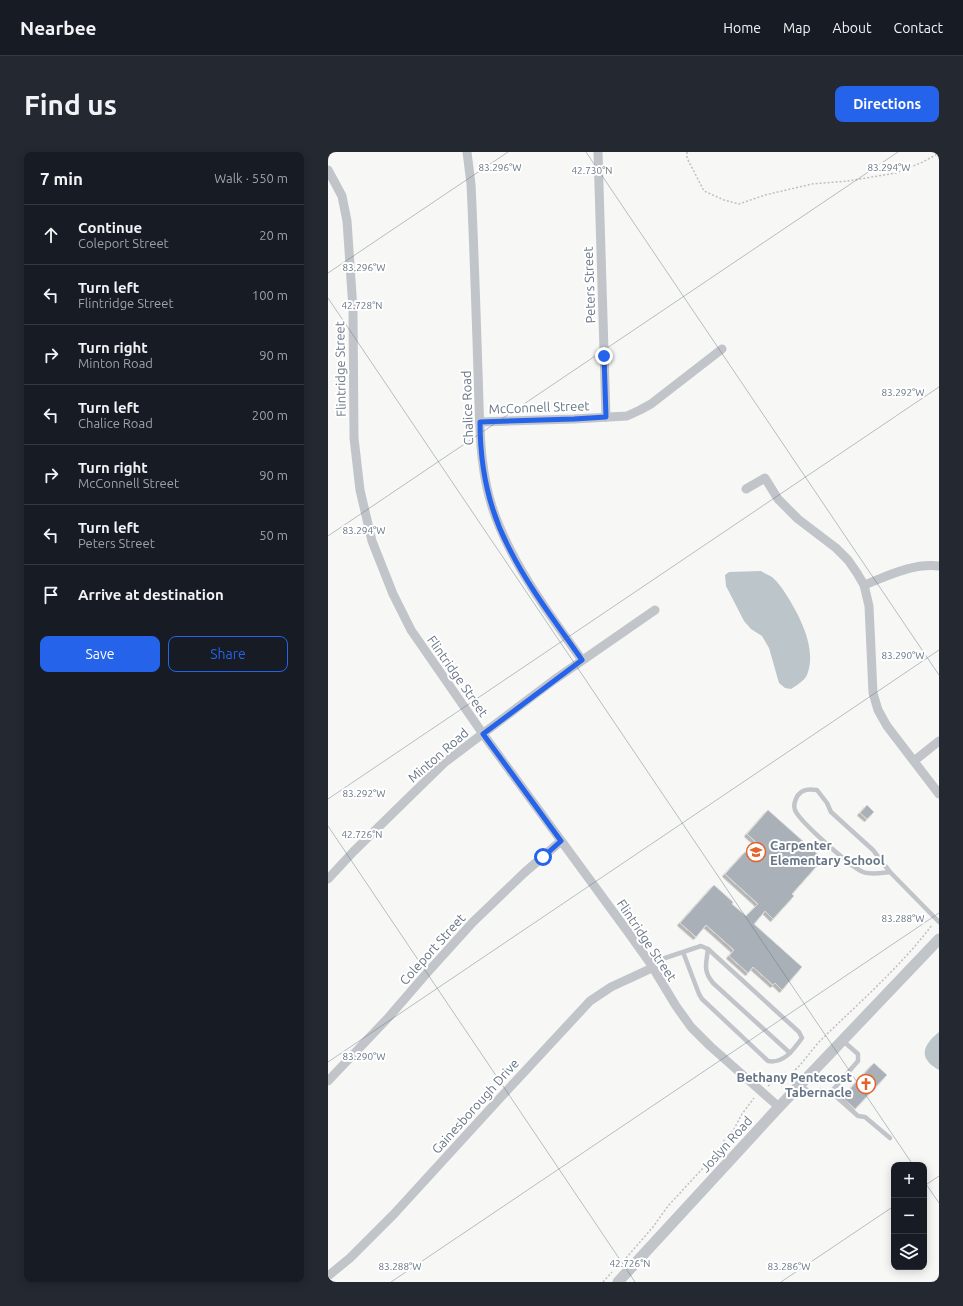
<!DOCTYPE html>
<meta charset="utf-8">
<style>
body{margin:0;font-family:Ubuntu,sans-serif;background:#242831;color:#f1f3f6}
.controls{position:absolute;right:12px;bottom:12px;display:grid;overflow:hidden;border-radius:8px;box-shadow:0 2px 10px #0003}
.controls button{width:36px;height:36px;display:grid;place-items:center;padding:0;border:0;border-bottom:1px solid #363941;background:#171b24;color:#f1f3f6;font:20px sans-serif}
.stop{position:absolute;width:12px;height:12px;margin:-9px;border:3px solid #2563eb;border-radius:50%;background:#fff}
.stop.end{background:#2563eb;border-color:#fff;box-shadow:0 1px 4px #0008}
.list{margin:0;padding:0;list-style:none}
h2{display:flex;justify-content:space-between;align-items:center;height:52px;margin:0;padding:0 16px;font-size:17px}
h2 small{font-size:13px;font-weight:400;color:#9ea1a6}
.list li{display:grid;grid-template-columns:26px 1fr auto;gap:12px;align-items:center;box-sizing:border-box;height:60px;padding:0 16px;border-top:1px solid #363941}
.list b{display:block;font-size:15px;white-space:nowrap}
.list p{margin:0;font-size:13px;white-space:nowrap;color:#9ea1a6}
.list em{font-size:13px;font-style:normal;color:#9ea1a6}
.actions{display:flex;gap:8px;padding:12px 16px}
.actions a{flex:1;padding:9px 0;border:1px solid #2563eb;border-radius:8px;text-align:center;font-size:14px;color:#2563eb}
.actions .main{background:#2563eb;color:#fff}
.icon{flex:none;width:22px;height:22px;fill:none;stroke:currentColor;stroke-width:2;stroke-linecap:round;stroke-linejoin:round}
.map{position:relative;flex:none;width:611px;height:1130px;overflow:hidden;border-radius:8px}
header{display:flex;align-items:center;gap:24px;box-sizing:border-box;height:56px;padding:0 20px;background:#171b24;border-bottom:1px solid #363941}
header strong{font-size:19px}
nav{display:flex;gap:22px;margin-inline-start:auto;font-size:14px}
.intro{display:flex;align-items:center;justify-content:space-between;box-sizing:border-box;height:96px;padding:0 24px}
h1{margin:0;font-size:28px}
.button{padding:10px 18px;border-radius:8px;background:#2563eb;color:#fff;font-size:14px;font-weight:700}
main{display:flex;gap:24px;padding:0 24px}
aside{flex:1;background:#171b24;border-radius:8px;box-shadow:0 2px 10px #0003}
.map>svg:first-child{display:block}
</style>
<header>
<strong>Nearbee</strong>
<nav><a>Home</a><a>Map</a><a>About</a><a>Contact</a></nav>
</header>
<div class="intro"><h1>Find us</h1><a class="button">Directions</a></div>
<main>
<aside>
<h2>7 min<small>Walk · 550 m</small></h2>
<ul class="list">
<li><svg class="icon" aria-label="ahead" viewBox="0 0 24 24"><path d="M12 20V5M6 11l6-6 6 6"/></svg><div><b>Continue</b><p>Coleport Street</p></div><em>20 m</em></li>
<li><svg class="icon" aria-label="left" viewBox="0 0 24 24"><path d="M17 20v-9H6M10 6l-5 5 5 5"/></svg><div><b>Turn left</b><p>Flintridge Street</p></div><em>100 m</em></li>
<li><svg class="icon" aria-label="right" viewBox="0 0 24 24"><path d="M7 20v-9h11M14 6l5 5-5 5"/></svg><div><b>Turn right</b><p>Minton Road</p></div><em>90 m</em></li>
<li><svg class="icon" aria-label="left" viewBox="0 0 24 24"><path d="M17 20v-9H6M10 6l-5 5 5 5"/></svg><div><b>Turn left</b><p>Chalice Road</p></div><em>200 m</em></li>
<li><svg class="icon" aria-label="right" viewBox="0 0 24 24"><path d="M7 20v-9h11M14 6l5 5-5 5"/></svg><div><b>Turn right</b><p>McConnell Street</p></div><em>90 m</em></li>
<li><svg class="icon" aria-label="left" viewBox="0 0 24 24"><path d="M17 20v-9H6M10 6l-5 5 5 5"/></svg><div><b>Turn left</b><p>Peters Street</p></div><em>50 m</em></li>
<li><svg class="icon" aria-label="arrive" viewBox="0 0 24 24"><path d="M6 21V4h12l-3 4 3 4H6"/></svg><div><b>Arrive at destination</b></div></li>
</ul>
<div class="actions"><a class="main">Save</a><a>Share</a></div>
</aside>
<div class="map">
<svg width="611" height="1130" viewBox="0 0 611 1130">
<defs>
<filter id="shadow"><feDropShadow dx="-2.5" dy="2.5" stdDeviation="0" flood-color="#0004"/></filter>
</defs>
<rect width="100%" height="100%" fill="#f7f8f5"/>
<g fill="#bbc5ca">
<path d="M433 419C436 421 441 423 444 425 451 431 456 439 461 447 473 467 489 498 479 523 476 529 469 533 463 537L457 536 451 531 441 496 434 484 423 477 416 469 398 434 397 423 401 420Z"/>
<path d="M611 880V918C589 906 595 893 611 880Z"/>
</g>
<g fill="#a9b0b7" stroke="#d9d9d7" filter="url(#shadow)">
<path d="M539 653 546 660 539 667 532 661Z"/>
<path d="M440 658 495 707 464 742 466 744 445 767 437 759 426 772 474 815 454 838 447 831 445 833 425 815 420 821 401 804 406 798 378 773 368 785 352 771 386 733 405 750 404 752 418 764 430 752 397 722 417 700 420 703 430 692 419 682Z"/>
<path d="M546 911 559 923 527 957 515 946 519 941H518Z"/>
</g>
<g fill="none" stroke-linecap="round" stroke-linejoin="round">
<g stroke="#bdbfc2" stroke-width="1.5" stroke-dasharray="2 2" stroke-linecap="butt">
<path d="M359 0V6L376 39 396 48 411 52 437 43 484 32 520 29 568 21 595 10 611 1"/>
<path d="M451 929 455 936"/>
<path d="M440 934C446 929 454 928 461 923 474 914 484 896 496 885 533 849 573 814 604 773"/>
<path d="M298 1106 325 1075 340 1054 387 1003 397 987 406 977 414 962 426 946"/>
<path d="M275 1130 284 1120"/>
</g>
<g stroke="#c1c4c9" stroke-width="4.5">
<path d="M562 720C553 721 543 723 535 720 523 715 471 669 467 658 465 653 467 648 470 643 475 637 481 637 489 638L499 651 503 660 545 698 562 720 611 770"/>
<path d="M380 797C378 812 375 819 385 831L462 901"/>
<path d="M322 811 373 794 380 797 471 880 474 886C466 897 456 912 440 909L374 847 371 842 355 800"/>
<path d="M514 888 530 902V909L503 940 530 964 537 965 562 986"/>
<path d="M472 933 484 941 492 938 503 940"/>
</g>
<g stroke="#c1c4c9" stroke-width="9">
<path d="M139 0 143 32C146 95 148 157 150 220 152 269 150 320 168 366 188 418 222 463 254 508"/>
<path d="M270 0 278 265"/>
<path d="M0 18 14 44 19 69 25 157 26 286 32 338 44 389 65 442 83 478 155 582 300 780 322 811 348 854 363 875 382 894 451 955"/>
<path d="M152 270 246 267 299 264 312 258 323 252 394 197"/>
<path d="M418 337 437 326 450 347 470 367 508 396 520 408 529 421 536 433 541 454 545 541 550 558 559 574 611 642"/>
<path d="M536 433C560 424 584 411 611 414"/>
<path d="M586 609 611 589"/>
<path d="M0 727 25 700 116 611 226 528 327 458"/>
<path d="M0 929 60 866 98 822 145 770 196 721 233 689"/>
<path d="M0 1124 22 1106 66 1062 173 945 262 849 283 835 324 816"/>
</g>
<path stroke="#c1c4c9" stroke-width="11" d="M290 1130 451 955 611 787"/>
</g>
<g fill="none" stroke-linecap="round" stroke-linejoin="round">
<path stroke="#2563eb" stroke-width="5" d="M215 705 233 689 155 582 254 508C229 472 201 436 181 396 161 358 152 313 152 270L246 267 278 265 276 204"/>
</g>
<path fill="none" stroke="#677686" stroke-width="1" stroke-opacity="0.45" d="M258 0 611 523M0 121 180 0M0 146 585 1013M0 384 570 0M0 647 611 235M0 674 307 1130M0 910 611 498M596 1029 611 1051M596 1034 611 1024M63 1130 611 761M453 1130 566 1054"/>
<defs>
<g id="school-ring" transform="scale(1)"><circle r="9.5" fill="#fff" stroke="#e2632b" stroke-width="1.5"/><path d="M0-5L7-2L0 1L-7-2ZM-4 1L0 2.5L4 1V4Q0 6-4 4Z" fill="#e2632b"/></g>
<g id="church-ring" transform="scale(1)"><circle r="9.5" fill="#fff" stroke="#e2632b" stroke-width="1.5"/><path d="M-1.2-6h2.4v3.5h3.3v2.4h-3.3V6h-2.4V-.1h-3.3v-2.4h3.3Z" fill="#e2632b"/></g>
</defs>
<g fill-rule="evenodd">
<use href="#school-ring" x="428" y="700"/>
<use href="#church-ring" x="538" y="932"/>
</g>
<g text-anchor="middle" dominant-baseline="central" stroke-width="4" stroke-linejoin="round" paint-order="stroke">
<g font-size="13" fill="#677686" stroke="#fff">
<text transform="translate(261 133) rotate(-92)">Peters Street</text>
<text transform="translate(12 217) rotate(-91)">Flintridge Street</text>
<text transform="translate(211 255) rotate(-2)">McConnell Street</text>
<text transform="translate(139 256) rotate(-92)">Chalice Road</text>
<text transform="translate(130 524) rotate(55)">Flintridge Street</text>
<text transform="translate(110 603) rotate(-41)">Minton Road</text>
<text transform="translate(319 788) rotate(56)">Flintridge Street</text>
<text transform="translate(104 797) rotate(-48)">Coleport Street</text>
<text transform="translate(147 954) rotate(-48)">Gainesborough Drive</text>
<text transform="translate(398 992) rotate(-48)">Joslyn Road</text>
</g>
<g font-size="13" font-weight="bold" fill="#677686" stroke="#fff" text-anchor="start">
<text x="442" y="693">Carpenter<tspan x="442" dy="15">Elementary School</tspan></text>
<text x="524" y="925" text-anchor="end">Bethany Pentecost<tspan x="524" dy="15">Tabernacle</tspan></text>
</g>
</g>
<g font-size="10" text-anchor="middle" fill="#677686" stroke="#fff" stroke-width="4" stroke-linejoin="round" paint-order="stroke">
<text x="172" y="19">83.296°W</text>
<text x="561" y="19">83.294°W</text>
<text x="264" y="22">42.730°N</text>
<text x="36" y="119">83.296°W</text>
<text x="34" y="157">42.728°N</text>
<text x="575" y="244">83.292°W</text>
<text x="36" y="382">83.294°W</text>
<text x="575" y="507">83.290°W</text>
<text x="36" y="645">83.292°W</text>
<text x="34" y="686">42.726°N</text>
<text x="575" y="770">83.288°W</text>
<text x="36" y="908">83.290°W</text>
<text x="302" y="1115">42.726°N</text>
<text x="72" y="1118">83.288°W</text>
<text x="461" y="1118">83.286°W</text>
</g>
</svg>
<div class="controls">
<button>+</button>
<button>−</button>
<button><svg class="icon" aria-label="layers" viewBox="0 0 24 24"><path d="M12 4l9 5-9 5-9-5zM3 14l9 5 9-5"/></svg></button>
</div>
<div class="stop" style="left:215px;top:705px"></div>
<div class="stop end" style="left:276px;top:204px"></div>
</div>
</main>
